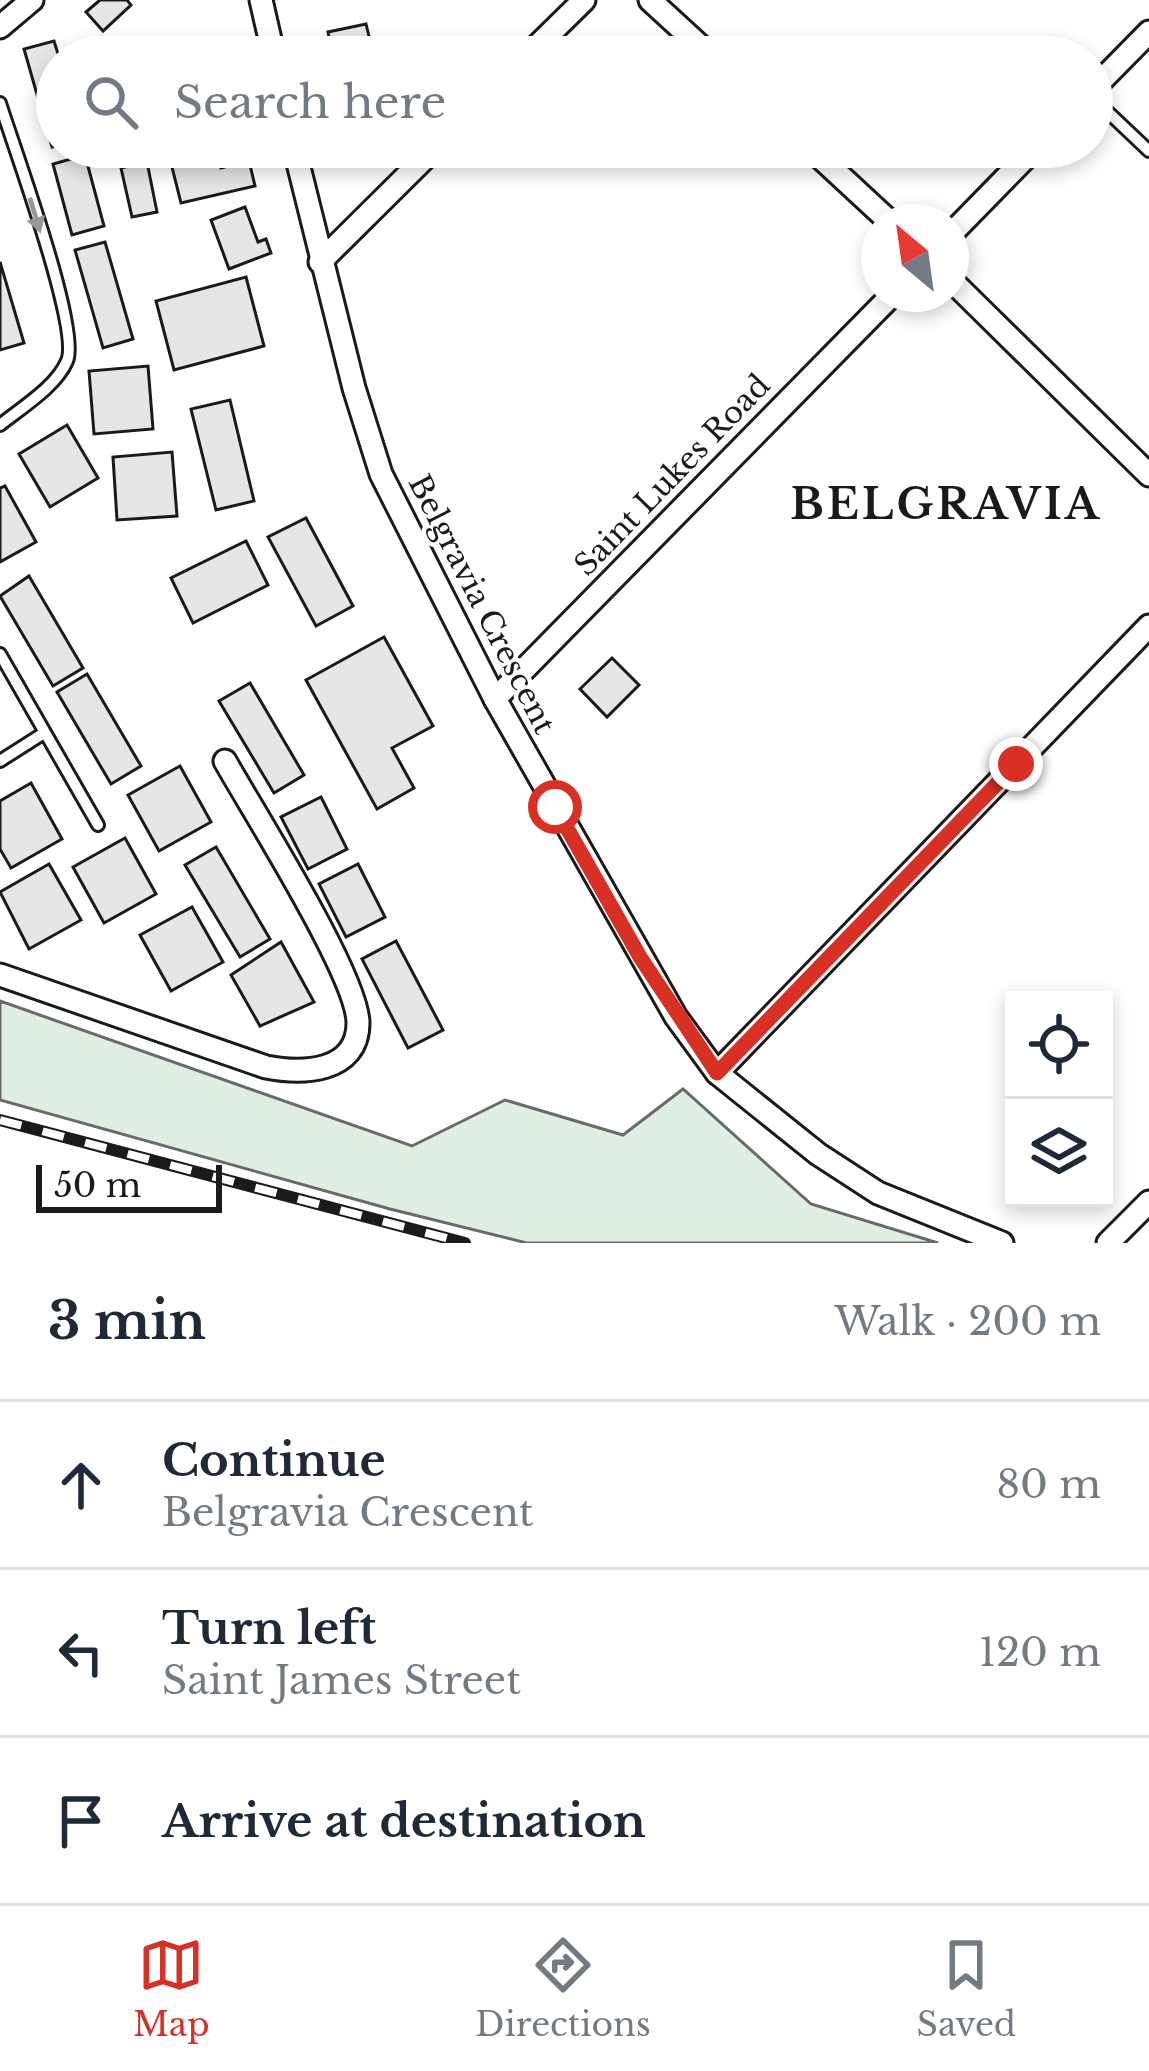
<!DOCTYPE html>
<meta charset="utf-8">
<style>
body{margin:0;font-family:"Libre Baskerville",serif;background:#f6f6f7;color:#1f2937}
.controls{position:absolute;right:36px;bottom:36px;display:grid;overflow:hidden;border-radius:0px;box-shadow:0 6px 18px #0003}
.controls button{width:108px;height:108px;display:grid;place-items:center;padding:0;border:0;border-bottom:3px solid #e0e1e3;background:#fff;color:#1f2937;font:60px sans-serif}
.compass{position:absolute;left:861px;top:204px;width:108px;height:108px;border-radius:50%;background:#fff;box-shadow:0 6px 18px #0003;rotate:331deg}
.scale{position:absolute;left:36px;bottom:30px;width:186px;box-sizing:border-box;padding-left:12px;border:6px solid #1a1a1a;border-top:0;font-size:33px;line-height:42px;white-space:nowrap;color:#1a1a1a;-webkit-text-stroke:9px #fff;paint-order:stroke}
.stop{position:absolute;width:36px;height:36px;margin:-27px;border:9px solid #d93025;border-radius:50%;background:#fff}
.stop.end{background:#d93025;border-color:#fff;box-shadow:0 3px 12px #0008}
.list{margin:0;padding:0;list-style:none}
h2{display:flex;justify-content:space-between;align-items:center;height:156px;margin:0;padding:0 48px;font-size:51px}
h2 small{font-size:39px;font-weight:400;color:#747a83}
.list li{display:grid;grid-template-columns:78px 1fr auto;gap:36px;align-items:center;box-sizing:border-box;height:168px;padding:0 48px;border-top:3px solid #e0e1e3}
.list b{display:block;font-size:45px;white-space:nowrap}
.list p{margin:0;font-size:39px;white-space:nowrap;color:#747a83}
.list em{font-size:39px;font-style:normal;color:#747a83}
.icon{flex:none;width:66px;height:66px;fill:none;stroke:currentColor;stroke-width:2;stroke-linecap:round;stroke-linejoin:round}
.map{position:relative;flex:none;width:1149px;height:1243px;overflow:hidden}
.search{position:absolute;background:#fff;box-shadow:0 6px 18px #0003;left:36px;right:36px;top:36px;height:132px;display:flex;align-items:center;gap:30px;box-sizing:border-box;padding:0 42px;border-radius:66px;color:#747a83;font-size:45px}
.sheet{height:660px;background:#fff}
nav{display:flex;justify-content:space-around;align-items:center;box-sizing:border-box;height:168px;border-top:3px solid #e0e1e3;background:#fff;font-size:33px;color:#747a83}
nav a{display:grid;justify-items:center;gap:6px}
nav .on{color:#d93025}
.map>svg:first-child{display:block}
</style>
<div class="map">
<svg width="1149" height="1243" viewBox="0 0 1149 1243">
<rect width="100%" height="100%" fill="#fff"/>
<path fill="#e0efe3" stroke="#6a6a6a" stroke-width="3" d="M0 1001 412 1146 505 1100 623 1135 683 1089 811 1204 938 1243H527L390 1209 0 1100Z"/>
<g fill="#e6e6e6" stroke="#1a1a1a" stroke-width="3">
<path d="M100 0H127L131 5 103 31 86 12Z"/>
<path d="M366 24 374 57H333L328 32Z"/>
<path d="M54 41 59 57 57 146 52 147 24 49Z"/>
<path d="M117 42 120 57H94L92 47Z"/>
<path d="M203 45 206 57H167L166 53Z"/>
<path d="M85 155 104 226 72 235 53 164Z"/>
<path d="M218 155 221 168 249 161 255 186 181 203 172 167Z"/>
<path d="M147 162 157 212 132 217 121 168Z"/>
<path d="M245 207 258 242 266 239 271 253 229 269 211 220Z"/>
<path d="M105 242 133 339 103 348 75 250Z"/>
<path d="M0 262 24 343 0 350Z"/>
<path d="M246 277 264 346 174 370 156 301Z"/>
<path d="M148 366 153 429 94 434 89 371Z"/>
<path d="M230 400 254 501 216 510 191 409Z"/>
<path d="M67 425 98 478 50 507 19 454Z"/>
<path d="M172 452 177 516 117 520 113 457Z"/>
<path d="M5 486 36 542 0 562V488Z"/>
<path d="M306 518 353 606 316 626 268 537Z"/>
<path d="M246 541 268 585 193 623 171 578Z"/>
<path d="M29 576 83 668 53 686 0 596Z"/>
<path d="M384 637 433 726 392 748 414 788 377 809 306 680Z"/>
<path d="M612 658 639 685 607 717 580 689Z"/>
<path d="M87 674 141 766 111 784 57 692Z"/>
<path d="M250 683 304 775 274 793 219 701Z"/>
<path d="M180 766 211 822 159 851 128 795Z"/>
<path d="M31 783 62 839 11 868 0 849V801Z"/>
<path d="M321 797 347 849 308 869 281 817Z"/>
<path d="M125 838 156 894 104 923 73 867Z"/>
<path d="M216 847 270 939 240 957 185 865Z"/>
<path d="M49 864 81 920 29 949 0 892Z"/>
<path d="M358 864 385 917 346 937 319 884Z"/>
<path d="M192 907 223 962 171 991 140 935Z"/>
<path d="M396 941 443 1030 408 1048 362 959Z"/>
<path d="M281 942 314 1002 260 1026 231 975Z"/>
</g>
<g fill="none" stroke-linecap="round" stroke-linejoin="round">
<g stroke="#1a1a1a" stroke-width="16">
<g id="lane">
<path d="M1092 97 1149 151"/>
<path d="M0 103C13 145 81 329 67 361 56 387 21 408 0 425"/>
<path d="M0 654 98 825"/>
<path d="M0 761 44 733"/>
</g>
</g>
<g stroke="#1a1a1a" stroke-width="27">
<g id="street">
<path d="M261 0 274 57"/>
<path d="M650 0 712 57"/>
<path d="M0 27 32 0"/>
<path d="M526 57 584 0"/>
<path d="M1092 90 1149 32"/>
<path d="M294 147 354 388 381 474 495 699 676 1017 717 1073 818 1154 878 1193 1002 1243"/>
<path d="M809 147 890 222"/>
<path d="M951 234 1036 147"/>
<path d="M320 262 436 147"/>
<path d="M951 280 1149 475"/>
<path d="M495 699 893 294"/>
<path d="M0 975 266 1067C302 1074 358 1073 358 1023 358 976 253 811 225 761"/>
<path d="M717 1073 1149 626"/>
<path d="M1108 1243 1149 1202"/>
</g>
</g>
<use href="#lane" stroke="#fff" stroke-width="10"/>
<use href="#street" stroke="#fff" stroke-width="21"/>
<g stroke="#1a1a1a" stroke-width="12">
<path id="rail" d="M0 1120 465 1243"/>
</g>
<use href="#rail" stroke="#fff" stroke-width="8" stroke-dasharray="22" stroke-linecap="butt"/>
</g>
<defs><path id="oneway-solid" d="M-6-.8H1V-3.2L6.5 0L1 3.2V.8H-6Z" transform="scale(3)"/></defs>
<use fill="#989898" href="#oneway-solid" transform="translate(35 215) rotate(73)"/>
<g fill="none" stroke-linecap="round" stroke-linejoin="round">
<path stroke="#d93025" stroke-width="15" d="M555 807 640 957 717 1073 1016 764"/>
</g>
<g text-anchor="middle" dominant-baseline="central" stroke-width="9" stroke-linejoin="round" paint-order="stroke">
<g font-size="30" fill="#1a1a1a" stroke="#fff">
<text transform="translate(672 475) rotate(-46)">Saint Lukes Road</text>
<text transform="translate(482 604) rotate(63)">Belgravia Crescent</text>
</g>
<g font-size="42" font-weight="bold" letter-spacing="3" fill="#1a1a1a" stroke="#fff">
<text x="946" y="504">BELGRAVIA</text>
</g>
</g>
</svg>
<div class="controls">
<button><svg class="icon" aria-label="locate" viewBox="0 0 24 24"><circle cx="12" cy="12" r="6"/><path d="M12 2v4M12 18v4M2 12h4M18 12h4"/></svg></button>
<button><svg class="icon" aria-label="layers" viewBox="0 0 24 24"><path d="M12 4l9 5-9 5-9-5zM3 14l9 5 9-5"/></svg></button>
</div>
<svg class="compass" viewBox="-18 -18 36 36"><path d="M0-13l5 13h-10z" fill="#e53935"/><path d="M0 13l5-13h-10z" fill="#747a83"/></svg>
<div class="scale">50 m</div>
<div class="stop" style="left:555px;top:807px"></div>
<div class="stop end" style="left:1016px;top:764px"></div>
<div class="search"><svg class="icon" aria-label="search" viewBox="0 0 24 24"><circle cx="10" cy="10" r="6"/><path d="M15 15l6 6"/></svg>Search here</div>
</div>
<section class="sheet">
<h2>3 min<small>Walk · 200 m</small></h2>
<ul class="list">
<li><svg class="icon" aria-label="ahead" viewBox="0 0 24 24"><path d="M12 20V5M6 11l6-6 6 6"/></svg><div><b>Continue</b><p>Belgravia Crescent</p></div><em>80 m</em></li>
<li><svg class="icon" aria-label="left" viewBox="0 0 24 24"><path d="M17 20v-9H6M10 6l-5 5 5 5"/></svg><div><b>Turn left</b><p>Saint James Street</p></div><em>120 m</em></li>
<li><svg class="icon" aria-label="arrive" viewBox="0 0 24 24"><path d="M6 21V4h12l-3 4 3 4H6"/></svg><div><b>Arrive at destination</b></div></li>
</ul>
</section>
<nav>
<a class="on"><svg class="icon" aria-label="map" viewBox="0 0 24 24"><path d="M3 6l6-2 6 2 6-2v14l-6 2-6-2-6 2zM9 4v14M15 6v14"/></svg>Map</a>
<a><svg class="icon" aria-label="directions" viewBox="0 0 24 24"><path d="M12 3l9 9-9 9-9-9zM9 14v-3h6M13 9l2 2-2 2"/></svg>Directions</a>
<a><svg class="icon" aria-label="saved" viewBox="0 0 24 24"><path d="M7 4h10v16l-5-4-5 4z"/></svg>Saved</a>
</nav>
